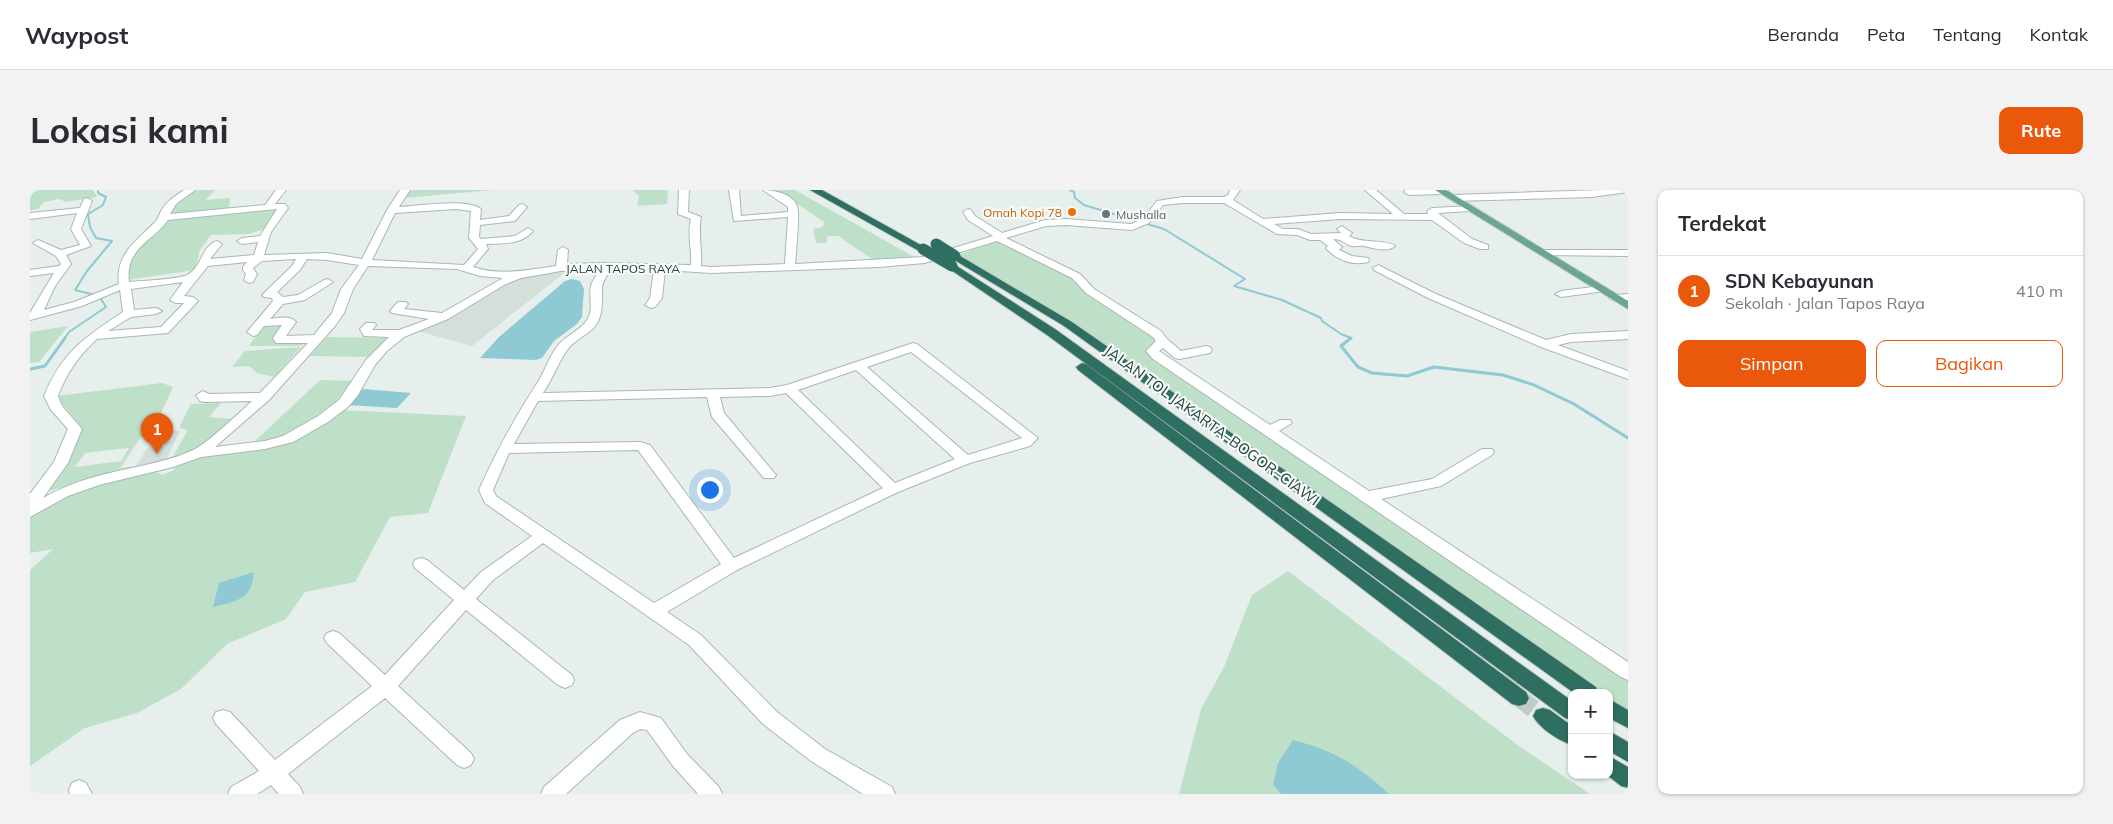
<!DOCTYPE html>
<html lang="id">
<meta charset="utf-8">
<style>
body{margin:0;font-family:Mulish,sans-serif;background:#f2f2f3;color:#2b2b33}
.controls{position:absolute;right:15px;bottom:15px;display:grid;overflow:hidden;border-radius:10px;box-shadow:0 1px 4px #0004}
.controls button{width:45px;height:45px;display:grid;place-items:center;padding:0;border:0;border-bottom:1px solid #e1e1e2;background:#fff;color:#2b2b33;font:25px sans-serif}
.you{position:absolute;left:679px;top:299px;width:18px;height:18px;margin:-12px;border:4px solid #fff;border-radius:50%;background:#1a73e8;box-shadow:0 0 0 8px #1a73e833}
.badge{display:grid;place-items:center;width:32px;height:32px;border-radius:50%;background:#ea580c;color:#fff;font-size:16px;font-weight:700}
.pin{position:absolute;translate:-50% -41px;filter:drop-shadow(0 1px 2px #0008)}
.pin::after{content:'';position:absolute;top:26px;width:18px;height:15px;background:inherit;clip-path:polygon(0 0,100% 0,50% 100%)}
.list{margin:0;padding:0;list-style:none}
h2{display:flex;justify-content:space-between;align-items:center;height:65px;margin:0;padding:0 20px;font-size:21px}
h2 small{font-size:16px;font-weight:400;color:#7c7c81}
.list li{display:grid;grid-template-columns:32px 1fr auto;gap:15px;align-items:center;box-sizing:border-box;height:70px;padding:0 20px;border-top:1px solid #e1e1e2}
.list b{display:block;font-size:19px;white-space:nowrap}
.list p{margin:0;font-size:16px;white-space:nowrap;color:#7c7c81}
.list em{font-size:16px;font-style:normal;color:#7c7c81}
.actions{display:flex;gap:10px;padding:15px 20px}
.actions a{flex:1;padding:11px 0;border:1px solid #ea580c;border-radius:10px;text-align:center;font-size:18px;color:#ea580c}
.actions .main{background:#ea580c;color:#fff}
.map{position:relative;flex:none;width:1598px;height:604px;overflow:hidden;border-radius:10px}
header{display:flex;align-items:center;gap:30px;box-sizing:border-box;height:70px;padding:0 25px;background:#fff;border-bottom:1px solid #e1e1e2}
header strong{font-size:24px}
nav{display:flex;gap:28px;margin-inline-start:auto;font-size:18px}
.intro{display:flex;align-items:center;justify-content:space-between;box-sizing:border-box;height:120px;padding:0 30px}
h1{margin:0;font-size:35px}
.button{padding:12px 22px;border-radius:10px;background:#ea580c;color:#fff;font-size:18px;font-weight:700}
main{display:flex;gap:30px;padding:0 30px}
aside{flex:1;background:#fff;border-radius:10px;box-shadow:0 1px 4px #0004}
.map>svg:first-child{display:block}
</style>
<header>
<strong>Waypost</strong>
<nav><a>Beranda</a><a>Peta</a><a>Tentang</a><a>Kontak</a></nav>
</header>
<div class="intro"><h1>Lokasi kami</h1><a class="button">Rute</a></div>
<main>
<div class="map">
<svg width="1598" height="604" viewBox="0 0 1598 604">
<rect width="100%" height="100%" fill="#e6efeb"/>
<g fill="#d4dfda" fill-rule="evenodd">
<path d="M536 79 533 84 442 156 387 141 497 84Z"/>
<path d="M150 240 136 271 87 282 110 247ZM146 243 142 251 120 254 106 276 91 278 111 247Z"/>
</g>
<g fill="#bfe0c8" fill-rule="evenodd">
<path d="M0 0H63L67 7 36 12 29 9 14 12 8 19 0 20Z"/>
<path d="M164 0H190L184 1 176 10 200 8 199 18 137 26 147 12Z"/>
<path d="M379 0H464L373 8Z"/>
<path d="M602 0H638L637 14 607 16 609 6Z"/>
<path d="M741 0H765L886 68 845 71 808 46H797V53H786L783 39 793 37 794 32 757 7Z"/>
<path d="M249 16 235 39 219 44 181 45 170 60 165 80 97 90 101 65 136 29Z"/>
<path d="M968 51 1044 86 1071 112 1095 129 1126 148 1125 155 1117 161 1598 487V530L1579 517V503H1559L1038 134 925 66Z"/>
<path d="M257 134 246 151H275L272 156H219L231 137Z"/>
<path d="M38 136 9 172 0 173V142Z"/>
<path d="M297 147 361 148 337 167 280 166Z"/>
<path d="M271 157 244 187 227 183 219 176 202 177 215 161Z"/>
<path d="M290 190 322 191C314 200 308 210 300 219 281 239 250 251 223 253Z"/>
<path d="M132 193 143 197 121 245 110 247 87 282 15 302 42 258 51 236 26 206ZM99 258 91 271 45 277 55 263Z"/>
<path d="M191 213 179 227 205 229 171 258 143 266 158 240 149 238 161 214Z"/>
<path d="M309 220 436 226 398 323 360 327 325 392 275 402 256 429 197 454 151 499 107 523 55 538 0 576V380L23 359 0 363V326L50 298 125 281 132 285 142 281 150 272 182 265 225 260Z"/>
<path d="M1258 381 1489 556 1560 604H1149L1171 519 1194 477 1222 405Z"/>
</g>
<g fill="#8ec9d4">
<path d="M542 89 550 91 554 99 552 127 547 134 524 151 512 168 506 170 450 168 469 147 535 91Z"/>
<path d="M333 199 381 203 367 218 315 215Z"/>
<path d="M224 382C222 410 207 411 183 417L189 393Z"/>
<path d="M1263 550C1306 561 1327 575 1359 604H1251L1243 595 1248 573Z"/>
</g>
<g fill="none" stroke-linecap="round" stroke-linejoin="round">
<g stroke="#8ec9d4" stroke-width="2">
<path d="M1040 0 1044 2 1045 8 1054 15 1134 39 1215 89 1204 96 1252 110 1291 128 1292 131 1311 144 1321 148 1320 149"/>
<path d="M34 149 39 142 76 117 69 106 45 100 57 81 82 51 66 48 60 37 58 24 73 15 76 7 68 3V0"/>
</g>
<g stroke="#8ec9d4" stroke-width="3">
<path d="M1321 148 1311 156 1328 177 1342 183 1377 186 1404 177 1473 185 1504 195 1544 214 1598 248"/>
<path d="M0 179 15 176 35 148"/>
</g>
<path stroke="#bfccc8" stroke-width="18" stroke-dasharray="18 9" stroke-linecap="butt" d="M1489 508 1513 526"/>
<g stroke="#a8b8b2" stroke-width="2">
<g id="minor">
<path d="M154 0H165L146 14 140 24 235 15 246 0H256L245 14H255L258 18 241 42 234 65 297 63 332 69 357 20 370 0H380L369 17C387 16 437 8 451 19L450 30 479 26 489 15 492 14 497 17 485 31 450 35 449 47 451 49 485 46 498 38 503 41C491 55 474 53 456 54L458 59 443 77C470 86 499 80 526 76L528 60 533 57 538 60 537 74 573 73 661 75C662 60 657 43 661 29L648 24 649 0H659L658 22 671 27C668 42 672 60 671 76L681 77 755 74 758 27 704 31 699 0H709L711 26 758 22V17L733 0C744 0 763 4 767 16 770 23 766 63 765 74L894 67 963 46 938 30 933 22 938 19 941 20 945 26 972 43 1015 30 1036 29 1101 34 1113 29 1127 11 1153 7H1194L1198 5 1200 0H1210L1203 10 1233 29 1310 23 1363 24 1335 0H1346L1374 24H1398L1397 21 1402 18 1443 16 1445 18 1440 21 1408 23 1442 49 1458 55V59H1450L1434 53 1402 30 1310 29 1244 34 1253 39H1268L1281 44 1311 43 1307 39 1312 36 1322 43 1319 46C1331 54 1357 49 1365 56 1357 63 1343 58 1334 56 1330 55 1325 57 1321 56 1313 53 1313 49 1303 49L1312 57 1309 60 1322 66 1338 68 1339 70 1338 72C1323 76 1306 70 1296 58L1298 56 1290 50H1280L1267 45 1247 44 1194 13H1153L1133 15 1119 33 1102 40 1036 35 1016 36 976 48 1050 84 1064 99 1131 141 1137 149 1151 161 1176 156 1180 157 1182 160 1180 163 1149 169 1145 168 1133 158 1129 161 1240 235 1250 230H1260L1262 233 1249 241 1339 301 1402 289 1452 259H1462L1464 262 1462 265 1411 296 1351 309 1598 472V490L1591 487 1123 169 1116 161 1126 151 1123 147 1056 103 1042 88 967 51 895 73 849 77 681 83 635 80 632 108 625 117 621 118 615 115 620 108 624 80 578 79C578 87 573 90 572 97 572 114 574 131 559 142 551 148 543 152 538 159 528 172 523 189 513 203L740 198 757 195 883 153 887 154 1008 248 1000 256 940 273 868 302 707 380 637 422 671 445 747 522 795 559 862 597 865 604H833L781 571 733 534 659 455 513 353 463 390 446 409 542 485 544 490 542 495 535 498 528 495 436 420 368 496 441 563 444 569 441 575 434 578 427 575 355 508 258 584 270 597 273 604H249L241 595 227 604H198L201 597 229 581 186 534 183 528 186 522 193 520 200 522 245 570 342 496 297 453 294 448 297 443 303 441 309 443 355 485 424 410 385 378 383 374 385 370 391 368 397 370 434 400 451 382 502 346 455 313 449 300C466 262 485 227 508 192 515 181 518 169 526 158 534 146 549 142 557 130 565 119 557 104 562 93 564 87 568 86 568 79L531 81 491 88 474 95 418 129 374 147 357 161 345 175 328 205 319 216 298 232 263 252 235 259 171 267 143 277 69 295 38 306 0 327V304L24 272 38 239 21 220 14 206C32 162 55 147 93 122L90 100 52 116 0 130V123L24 83 0 86V80L29 76 31 74 26 66 3 53 8 50 31 60 50 55 41 39 47 23 0 29V23L50 18 54 9 57 8 62 11 51 39 61 56 36 65 41 74 25 96 14 120 44 112 89 94C85 63 108 50 126 31 129 28 129 24 131 21 137 11 145 6 154 0ZM247 19 230 46 212 48 207 51 212 54 228 52 224 65 180 69 192 54 187 51C171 56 172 78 157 85 150 89 110 91 99 92 95 58 121 53 138 30ZM426 19 441 21 439 48 448 59 434 75 342 70 365 23ZM266 69 262 76 232 105 234 107 242 108 243 111 217 142 223 146 227 145 234 136 252 135 243 148 246 153H278L230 203 179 204 173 201 166 205 170 211 175 212 222 211C208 224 178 253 163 260 147 268 128 272 111 276 77 283 44 290 13 308L38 273 52 239 32 216 28 206C36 184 49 165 67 149L138 143 168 111 163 107 154 106 178 76 217 72 213 77V80L216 84 214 90 219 93 223 92 227 84 223 78 232 71ZM277 69 297 70 329 75 311 99 302 123 284 145 256 146 266 132C260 125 249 128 240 129L253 114 275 110 303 92 298 89 294 90 268 105 253 107 247 102 270 80ZM338 76 427 79 450 86 473 88 412 123 374 119 378 114 376 112H368L360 121 362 123 399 129 369 140H342L346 135 344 133H336L330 139 334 146 359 147 336 170 309 210 288 226 253 246 235 251 185 257 239 210 305 136 314 123 323 99ZM153 92 140 110 146 113H154L131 137 78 141 101 127 126 124 132 121 126 118 104 120 101 99ZM881 162 992 248 938 265 837 177ZM826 180 925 269 865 293 768 200ZM756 203 853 298 704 368 620 255 610 252 484 254 508 211 677 207 682 227 734 288H744L746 285 694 223 690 207 740 206ZM608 260 691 374 624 413 466 306 463 300 479 263Z"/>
<path d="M1376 0H1417L1418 1 1413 4 1379 5 1374 2Z"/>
<path d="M1572 0H1598V2L1562 7 1423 11 1418 8 1423 5Z"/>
<path d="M1514 60H1598V66L1510 65 1509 63 1510 61Z"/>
<path d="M1348 75 1406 104 1516 150 1541 144 1598 141V149L1541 152 1528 155 1598 181V189L1511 157 1398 108 1344 80 1343 78Z"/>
<path d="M1571 96 1577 99 1575 101 1531 107 1525 104 1531 101Z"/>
<path d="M1598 104V110L1585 111 1579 108 1585 105Z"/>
<path d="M610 522 631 528 657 564 689 597 692 604H668L643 576 617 540 611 539 604 542 536 604H511L514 597 590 530Z"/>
<path d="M49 590 56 593 62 604H40L39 600 42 593Z"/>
</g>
</g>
<g stroke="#c2cac8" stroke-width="2">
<path id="major" d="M1405 0H1416L1598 111V119Z"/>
</g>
<g stroke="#c2cac8" stroke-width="2">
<g id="highway">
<path d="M780 0H792L898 59 897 61H889Z"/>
<path d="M925 63 1042 132 1566 497 1568 503H1544L1034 136 921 68 920 66Z"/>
<path d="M922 73 1025 139 1542 511V530L1535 528 1017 145 918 78 917 76Z"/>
<path d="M1052 173 1056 174 1496 502 1499 508 1496 514 1489 516 1482 514 1048 180 1046 177Z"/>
<path d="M1579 509 1598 520V538L1579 528Z"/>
<path d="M1513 518 1520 520 1542 536V555C1529 551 1509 538 1503 526L1506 520Z"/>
<path d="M1579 541 1598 552V572L1579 561Z"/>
<path d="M1579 566 1598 577V598L1591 596 1577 585H1579Z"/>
</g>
</g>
<use href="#minor" fill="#fff" fill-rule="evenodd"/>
<use href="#major" fill="#6aa596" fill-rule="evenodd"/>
<use href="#highway" fill="#2f6f62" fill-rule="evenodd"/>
<g stroke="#c2cac8" stroke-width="12" stroke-linecap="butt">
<g id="highway-bridge">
<path d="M906 54 925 66"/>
<path d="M893 59 922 76"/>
</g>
</g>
<use href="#highway-bridge" stroke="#2f6f62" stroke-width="11"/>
</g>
<circle fill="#e8710a" stroke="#f7fbf9" stroke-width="2" cx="1042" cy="22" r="5"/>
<circle fill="#6b7280" stroke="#f7fbf9" stroke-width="2" cx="1076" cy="24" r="5"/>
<g text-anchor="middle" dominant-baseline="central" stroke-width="4.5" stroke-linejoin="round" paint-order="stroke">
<g font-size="12" fill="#c56008" stroke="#f7fbf9" text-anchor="end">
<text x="1032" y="22">Omah Kopi 78</text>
</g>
<g font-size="12" fill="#5b616d" stroke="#f7fbf9" text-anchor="start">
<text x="1086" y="24">Mushalla</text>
</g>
<g font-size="12" fill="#24423a" stroke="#f7fbf9">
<text x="593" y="78">JALAN TAPOS RAYA</text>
</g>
<g font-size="15" fill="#24423a" stroke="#f7fbf9">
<text transform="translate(1182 235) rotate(36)">JALAN TOL JAKARTA–BOGOR–CIAWI</text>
</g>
</g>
</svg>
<div class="controls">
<button>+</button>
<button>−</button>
</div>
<div class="you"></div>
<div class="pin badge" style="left:127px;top:264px">1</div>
</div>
<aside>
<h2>Terdekat<small></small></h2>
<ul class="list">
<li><span class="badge">1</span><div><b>SDN Kebayunan</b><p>Sekolah · Jalan Tapos Raya</p></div><em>410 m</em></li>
</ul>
<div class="actions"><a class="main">Simpan</a><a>Bagikan</a></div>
</aside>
</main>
